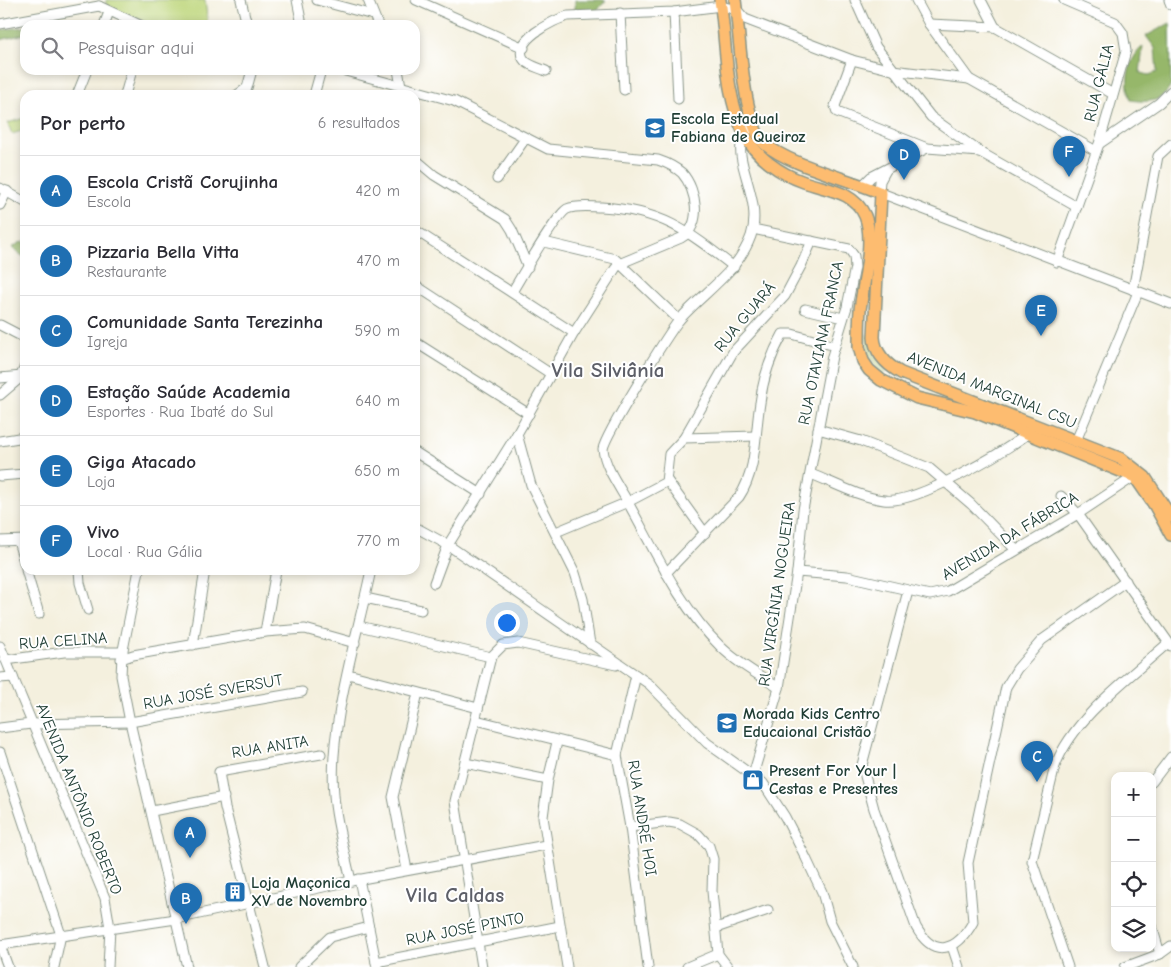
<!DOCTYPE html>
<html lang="pt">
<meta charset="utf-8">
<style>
body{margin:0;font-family:"Comic Neue",sans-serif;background:#f7f7f7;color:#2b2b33}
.controls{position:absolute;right:15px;bottom:15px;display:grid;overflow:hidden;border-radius:10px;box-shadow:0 2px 8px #0003}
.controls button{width:45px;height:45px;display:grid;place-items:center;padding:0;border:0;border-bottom:1px solid #e1e1e2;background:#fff;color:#2b2b33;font:25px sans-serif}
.you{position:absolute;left:506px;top:622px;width:18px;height:18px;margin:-12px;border:4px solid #fff;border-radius:50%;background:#1a73e8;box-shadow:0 0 0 8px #1a73e833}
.badge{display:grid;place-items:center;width:32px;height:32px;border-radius:50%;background:#1f6fb2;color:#fff;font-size:16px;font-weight:700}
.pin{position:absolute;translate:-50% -41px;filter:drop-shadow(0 1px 2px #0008)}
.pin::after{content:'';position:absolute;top:26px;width:18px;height:15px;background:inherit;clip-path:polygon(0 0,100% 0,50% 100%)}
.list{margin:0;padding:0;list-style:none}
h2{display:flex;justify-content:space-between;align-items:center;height:65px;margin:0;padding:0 20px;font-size:21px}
h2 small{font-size:16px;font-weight:400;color:#7c7c81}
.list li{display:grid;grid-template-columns:32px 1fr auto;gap:15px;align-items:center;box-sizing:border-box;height:70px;padding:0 20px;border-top:1px solid #e1e1e2}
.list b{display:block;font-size:19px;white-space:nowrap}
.list p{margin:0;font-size:16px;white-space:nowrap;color:#7c7c81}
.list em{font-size:16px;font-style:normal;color:#7c7c81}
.icon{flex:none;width:28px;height:28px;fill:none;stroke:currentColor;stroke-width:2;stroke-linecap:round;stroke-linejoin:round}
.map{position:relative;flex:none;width:1171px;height:967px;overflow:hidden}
.search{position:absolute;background:#fff;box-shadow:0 2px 8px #0003;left:20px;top:20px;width:400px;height:55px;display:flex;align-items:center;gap:12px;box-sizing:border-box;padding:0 18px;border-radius:15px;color:#7c7c81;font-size:19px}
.panel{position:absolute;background:#fff;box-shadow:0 2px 8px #0003;left:20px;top:90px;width:400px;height:485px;border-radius:15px}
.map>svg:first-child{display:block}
</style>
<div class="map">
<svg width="1171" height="967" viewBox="0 0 1171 967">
<rect width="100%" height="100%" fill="#fff"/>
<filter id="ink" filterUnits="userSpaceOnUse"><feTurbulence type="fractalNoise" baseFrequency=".02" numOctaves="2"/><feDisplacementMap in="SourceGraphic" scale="10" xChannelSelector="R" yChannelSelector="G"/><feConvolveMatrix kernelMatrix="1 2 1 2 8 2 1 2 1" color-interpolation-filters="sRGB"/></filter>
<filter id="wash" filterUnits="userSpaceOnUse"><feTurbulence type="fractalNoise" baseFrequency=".0096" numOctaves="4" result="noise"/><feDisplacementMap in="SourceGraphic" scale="20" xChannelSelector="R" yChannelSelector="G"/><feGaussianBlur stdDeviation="1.12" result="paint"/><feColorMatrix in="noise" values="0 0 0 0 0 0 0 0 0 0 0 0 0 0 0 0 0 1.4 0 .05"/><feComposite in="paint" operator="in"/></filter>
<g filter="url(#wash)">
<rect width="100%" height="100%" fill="#f4f0de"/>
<g fill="#bed67b" stroke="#6e8a58">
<path d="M106 0H205L208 25H154L106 7Z"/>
<path d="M25 118V130L12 134 8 123Z"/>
<path d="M865 333 869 337 873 354 887 372 882 374 869 356Z"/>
</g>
<g fill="#96b76b" stroke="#5a7a50">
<path d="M575 0H606L597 11H575Z"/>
<path d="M1170 23 1171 85C1164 102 1148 103 1131 100 1124 80 1128 60 1143 46L1140 73 1149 75 1157 72 1155 48 1146 36Z"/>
<path d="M25 27V34L0 40V30Z"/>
<path d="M25 242V258L12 248 19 243Z"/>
</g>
</g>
<g filter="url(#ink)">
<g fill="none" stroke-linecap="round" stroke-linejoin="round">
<g stroke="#8a9689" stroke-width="11">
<g id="minor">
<path d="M241 0 247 25"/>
<path d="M297 0 302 25"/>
<path d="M317 0 373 15"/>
<path d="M368 0 378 25"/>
<path d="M416 0 524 48"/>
<path d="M855 0 876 47 931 117 980 152 1077 207"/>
<path d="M916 0 929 24 969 79 1096 151"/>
<path d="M981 0 995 27 1113 94"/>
<path d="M1169 0 1171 5"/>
<path d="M99 6 140 25"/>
<path d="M674 12 678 99"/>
<path d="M620 13 624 90"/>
<path d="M0 24 99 6"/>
<path d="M929 24 995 27"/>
<path d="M104 25 109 12"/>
<path d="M852 60 835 106 837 112 927 148"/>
<path d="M342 70 454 101 548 149 658 160C667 163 675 167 682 173 697 190 703 226 681 238L619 264 615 269 574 333 517 434 448 545 434 583"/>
<path d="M398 70 401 86"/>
<path d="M546 71C540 68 530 66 525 61 508 42 555 19 568 16L674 12 721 6 737 10 745 19 852 60 892 70 969 79"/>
<path d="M77 95 87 70"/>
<path d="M125 95 132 70"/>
<path d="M237 95 247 88 252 70"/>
<path d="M314 95 321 70"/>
<path d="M753 125C749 129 744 133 742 139 734 164 763 201 751 236 738 272 705 291 680 319 669 332 605 435 603 449 605 469 622 490 631 508 657 555 681 608 720 646 737 663 759 675 779 688"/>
<path d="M1099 144 1159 103 1171 91"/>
<path d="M415 159 434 175 505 219 512 230 528 267"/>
<path d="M497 179 525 139"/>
<path d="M863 185 871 177 927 148 980 152"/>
<path d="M0 188 25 202"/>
<path d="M879 192 880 181 886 170"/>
<path d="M881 193 1171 304"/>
<path d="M0 205 7 191"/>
<path d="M753 229 849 249 854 256 855 267 847 307 832 356 803 510 797 572 779 688 753 775"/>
<path d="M415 230 574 333"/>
<path d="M544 242 615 259 679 320"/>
<path d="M1057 262 1099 144 1126 51 1123 33 1115 22 1064 0"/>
<path d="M415 285 551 374"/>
<path d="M1133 290 1158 156 1171 144"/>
<path d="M512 292C521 277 556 215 567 209 577 205 591 207 601 207 662 210 689 232 734 267"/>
<path d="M805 309 843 318"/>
<path d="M0 325 25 338"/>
<path d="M415 342 529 414"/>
<path d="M0 378 22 376"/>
<path d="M0 395 20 378 25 366"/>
<path d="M818 429 861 441 929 468 971 504 1016 550"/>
<path d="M517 434 531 485 575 573 583 599 590 644"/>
<path d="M684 438 756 436"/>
<path d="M0 441 25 437"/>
<path d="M1076 441 1138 292"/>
<path d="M415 452 481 494"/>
<path d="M811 474C834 483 859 497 884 500 915 505 1002 453 1029 433"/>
<path d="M0 476 25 474"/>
<path d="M667 480 705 533"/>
<path d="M1061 496 1078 514 1171 646"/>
<path d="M415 527 448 545 649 684 707 743 763 783 785 817 806 858 822 892 830 921 853 967"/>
<path d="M556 532 628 502 666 482 669 454 684 438 733 352 785 296 801 266 812 241"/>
<path d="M0 541 25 540"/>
<path d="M18 541 25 565"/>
<path d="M26 570 39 614"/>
<path d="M79 570 80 583 88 610"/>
<path d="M139 570 122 655 121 676 130 722 187 967"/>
<path d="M797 572 847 576 921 593 930 595 948 591 1078 514 1138 474"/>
<path d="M666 573 739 497C757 471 755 433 760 403 763 378 771 355 783 334H792L835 346"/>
<path d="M908 591 862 765 874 809 916 927C934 959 957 951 973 922L968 863 1006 687 1017 669 1042 640 1126 581"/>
<path d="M365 598 421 610"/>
<path d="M359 626 491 657"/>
<path d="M265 632 276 570"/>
<path d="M193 645 205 570"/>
<path d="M0 646 105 898 110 928 108 967"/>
<path d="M121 659 133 655 265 632 305 629 355 643"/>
<path d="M6 660 64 652H123"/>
<path d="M348 674 478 708"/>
<path d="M636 675 617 755 630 827 648 967"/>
<path d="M0 678 13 677"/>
<path d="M476 720 617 755"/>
<path d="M0 728 31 724 130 722 302 692"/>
<path d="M557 742 548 780 543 817 567 967"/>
<path d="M0 752 61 935 54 967"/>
<path d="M465 763 548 780"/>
<path d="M1152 782 1171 757"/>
<path d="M152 811 224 797"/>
<path d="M630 827 669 822 680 824 698 834 709 846 713 859 712 891 718 954 728 967"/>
<path d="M407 870 393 797 418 693"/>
<path d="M359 879 377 967"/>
<path d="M351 881C345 853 336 824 334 795 328 728 357 637 371 570"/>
<path d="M1152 926 1160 954"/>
<path d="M716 928 768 910"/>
<path d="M0 945 176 919 351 881 546 845"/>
<path d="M0 945 8 967"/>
<path d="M952 946 959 967"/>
<path d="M376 962 560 926"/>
<path d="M265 967 225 808 219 772 321 754"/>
<path d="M299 967 330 937 369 927"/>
<path d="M482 967 455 801 491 657 503 645 518 643 616 665"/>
<path d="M687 967 718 954"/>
<path d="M1068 967 1032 861 1055 766C1074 717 1130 677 1168 643"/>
<path d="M1125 967 1160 954 1171 946"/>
</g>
</g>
<g stroke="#8a9689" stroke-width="14">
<g id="major">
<path d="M720 0C727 44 724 92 744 133 755 157 781 174 804 182 827 190 854 191 865 216 875 240 863 284 860 310 859 322 859 335 859 347L863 361 869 370 881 380 917 398 975 412 1135 477 1155 506 1171 535"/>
<path d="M735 0C740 32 742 124 765 144 789 165 850 179 881 193L874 337C875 354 887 365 901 373L1122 459 1145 477 1171 517"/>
</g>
</g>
<use href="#minor" stroke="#fff" stroke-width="9"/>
<use href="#major" stroke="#fdbc70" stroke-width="11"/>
</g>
</g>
<defs>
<g id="school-square" transform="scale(1.125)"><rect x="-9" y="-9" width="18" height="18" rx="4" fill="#1f6fb2" stroke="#fff"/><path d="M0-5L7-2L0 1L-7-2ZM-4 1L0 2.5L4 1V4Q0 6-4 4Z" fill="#fff"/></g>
<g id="shop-square" transform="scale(1.125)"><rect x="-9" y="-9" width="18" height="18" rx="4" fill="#1f6fb2" stroke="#fff"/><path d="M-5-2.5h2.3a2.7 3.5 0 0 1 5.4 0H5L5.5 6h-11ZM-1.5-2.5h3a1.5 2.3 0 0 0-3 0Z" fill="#fff"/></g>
<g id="building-square" transform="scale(1.125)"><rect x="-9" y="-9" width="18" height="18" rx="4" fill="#1f6fb2" stroke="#fff"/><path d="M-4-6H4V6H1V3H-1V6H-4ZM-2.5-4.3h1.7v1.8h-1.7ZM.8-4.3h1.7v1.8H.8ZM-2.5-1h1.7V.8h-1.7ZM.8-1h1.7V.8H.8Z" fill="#fff"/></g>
</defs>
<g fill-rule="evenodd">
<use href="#school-square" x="655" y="128"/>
<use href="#school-square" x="727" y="723"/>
<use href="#shop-square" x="753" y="780"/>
<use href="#building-square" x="235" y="892"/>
</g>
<g text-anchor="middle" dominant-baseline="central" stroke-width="4" stroke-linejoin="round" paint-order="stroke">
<g font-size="16" fill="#1f3d34" stroke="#fff">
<text transform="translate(1099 83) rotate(-76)">RUA GÁLIA</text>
<text transform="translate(745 317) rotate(-50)">RUA GUARÁ</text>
<text transform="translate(821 343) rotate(-78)">RUA OTAVIANA FRANCA</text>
<text transform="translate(992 390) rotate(22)">AVENIDA MARGINAL CSU</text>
<text transform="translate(1010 536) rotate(-31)">AVENIDA DA FÁBRICA</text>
<text transform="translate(777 594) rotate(-82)">RUA VIRGÍNIA NOGUEIRA</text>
<text transform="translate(63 641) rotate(-4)">RUA CELINA</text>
<text transform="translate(213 692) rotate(-10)">RUA JOSÉ SVERSUT</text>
<text transform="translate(270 747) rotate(-9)">RUA ANITA</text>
<text transform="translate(79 799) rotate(68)">AVENIDA ANTÔNIO ROBERTO</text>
<text transform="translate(642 818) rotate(81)">RUA ANDRÉ HOI</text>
<text transform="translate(465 929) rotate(-11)">RUA JOSÉ PINTO</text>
</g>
<g font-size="16" font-weight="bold" fill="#1f3d34" stroke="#fff" text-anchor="start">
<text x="671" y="119">Escola Estadual<tspan x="671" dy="18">Fabiana de Queiroz</tspan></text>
<text x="743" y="714">Morada Kids Centro<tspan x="743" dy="18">Educaional Cristão</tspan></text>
<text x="769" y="771">Present For Your |<tspan x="769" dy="18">Cestas e Presentes</tspan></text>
<text x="251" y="883">Loja Maçonica<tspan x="251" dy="18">XV de Novembro</tspan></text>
</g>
<g font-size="21" font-weight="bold" fill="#5d5f68" stroke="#fff">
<text x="608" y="370">Vila Silviânia</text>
<text x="455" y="895">Vila Caldas</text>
</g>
</g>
</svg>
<div class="controls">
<button>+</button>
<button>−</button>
<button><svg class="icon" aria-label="locate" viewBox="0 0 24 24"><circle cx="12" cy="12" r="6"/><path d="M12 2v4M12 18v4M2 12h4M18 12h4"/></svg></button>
<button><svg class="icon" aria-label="layers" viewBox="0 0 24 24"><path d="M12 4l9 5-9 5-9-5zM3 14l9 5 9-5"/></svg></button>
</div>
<div class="you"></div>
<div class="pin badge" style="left:190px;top:858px">A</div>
<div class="pin badge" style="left:186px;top:924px">B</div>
<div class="pin badge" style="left:1037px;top:782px">C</div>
<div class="pin badge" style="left:904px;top:180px">D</div>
<div class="pin badge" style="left:1041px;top:336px">E</div>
<div class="pin badge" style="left:1069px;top:177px">F</div>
<div class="search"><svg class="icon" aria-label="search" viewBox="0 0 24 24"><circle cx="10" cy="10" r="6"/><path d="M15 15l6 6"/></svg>Pesquisar aqui</div>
<section class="panel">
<h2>Por perto<small>6 resultados</small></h2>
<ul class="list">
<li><span class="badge">A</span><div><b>Escola Cristã Corujinha</b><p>Escola</p></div><em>420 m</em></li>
<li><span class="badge">B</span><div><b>Pizzaria Bella Vitta</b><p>Restaurante</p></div><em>470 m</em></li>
<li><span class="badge">C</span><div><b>Comunidade Santa Terezinha</b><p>Igreja</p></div><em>590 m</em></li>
<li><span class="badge">D</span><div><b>Estação Saúde Academia</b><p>Esportes · Rua Ibaté do Sul</p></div><em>640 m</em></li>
<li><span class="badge">E</span><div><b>Giga Atacado</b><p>Loja</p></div><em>650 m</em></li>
<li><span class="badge">F</span><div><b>Vivo</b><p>Local · Rua Gália</p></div><em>770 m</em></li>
</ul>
</section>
</div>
